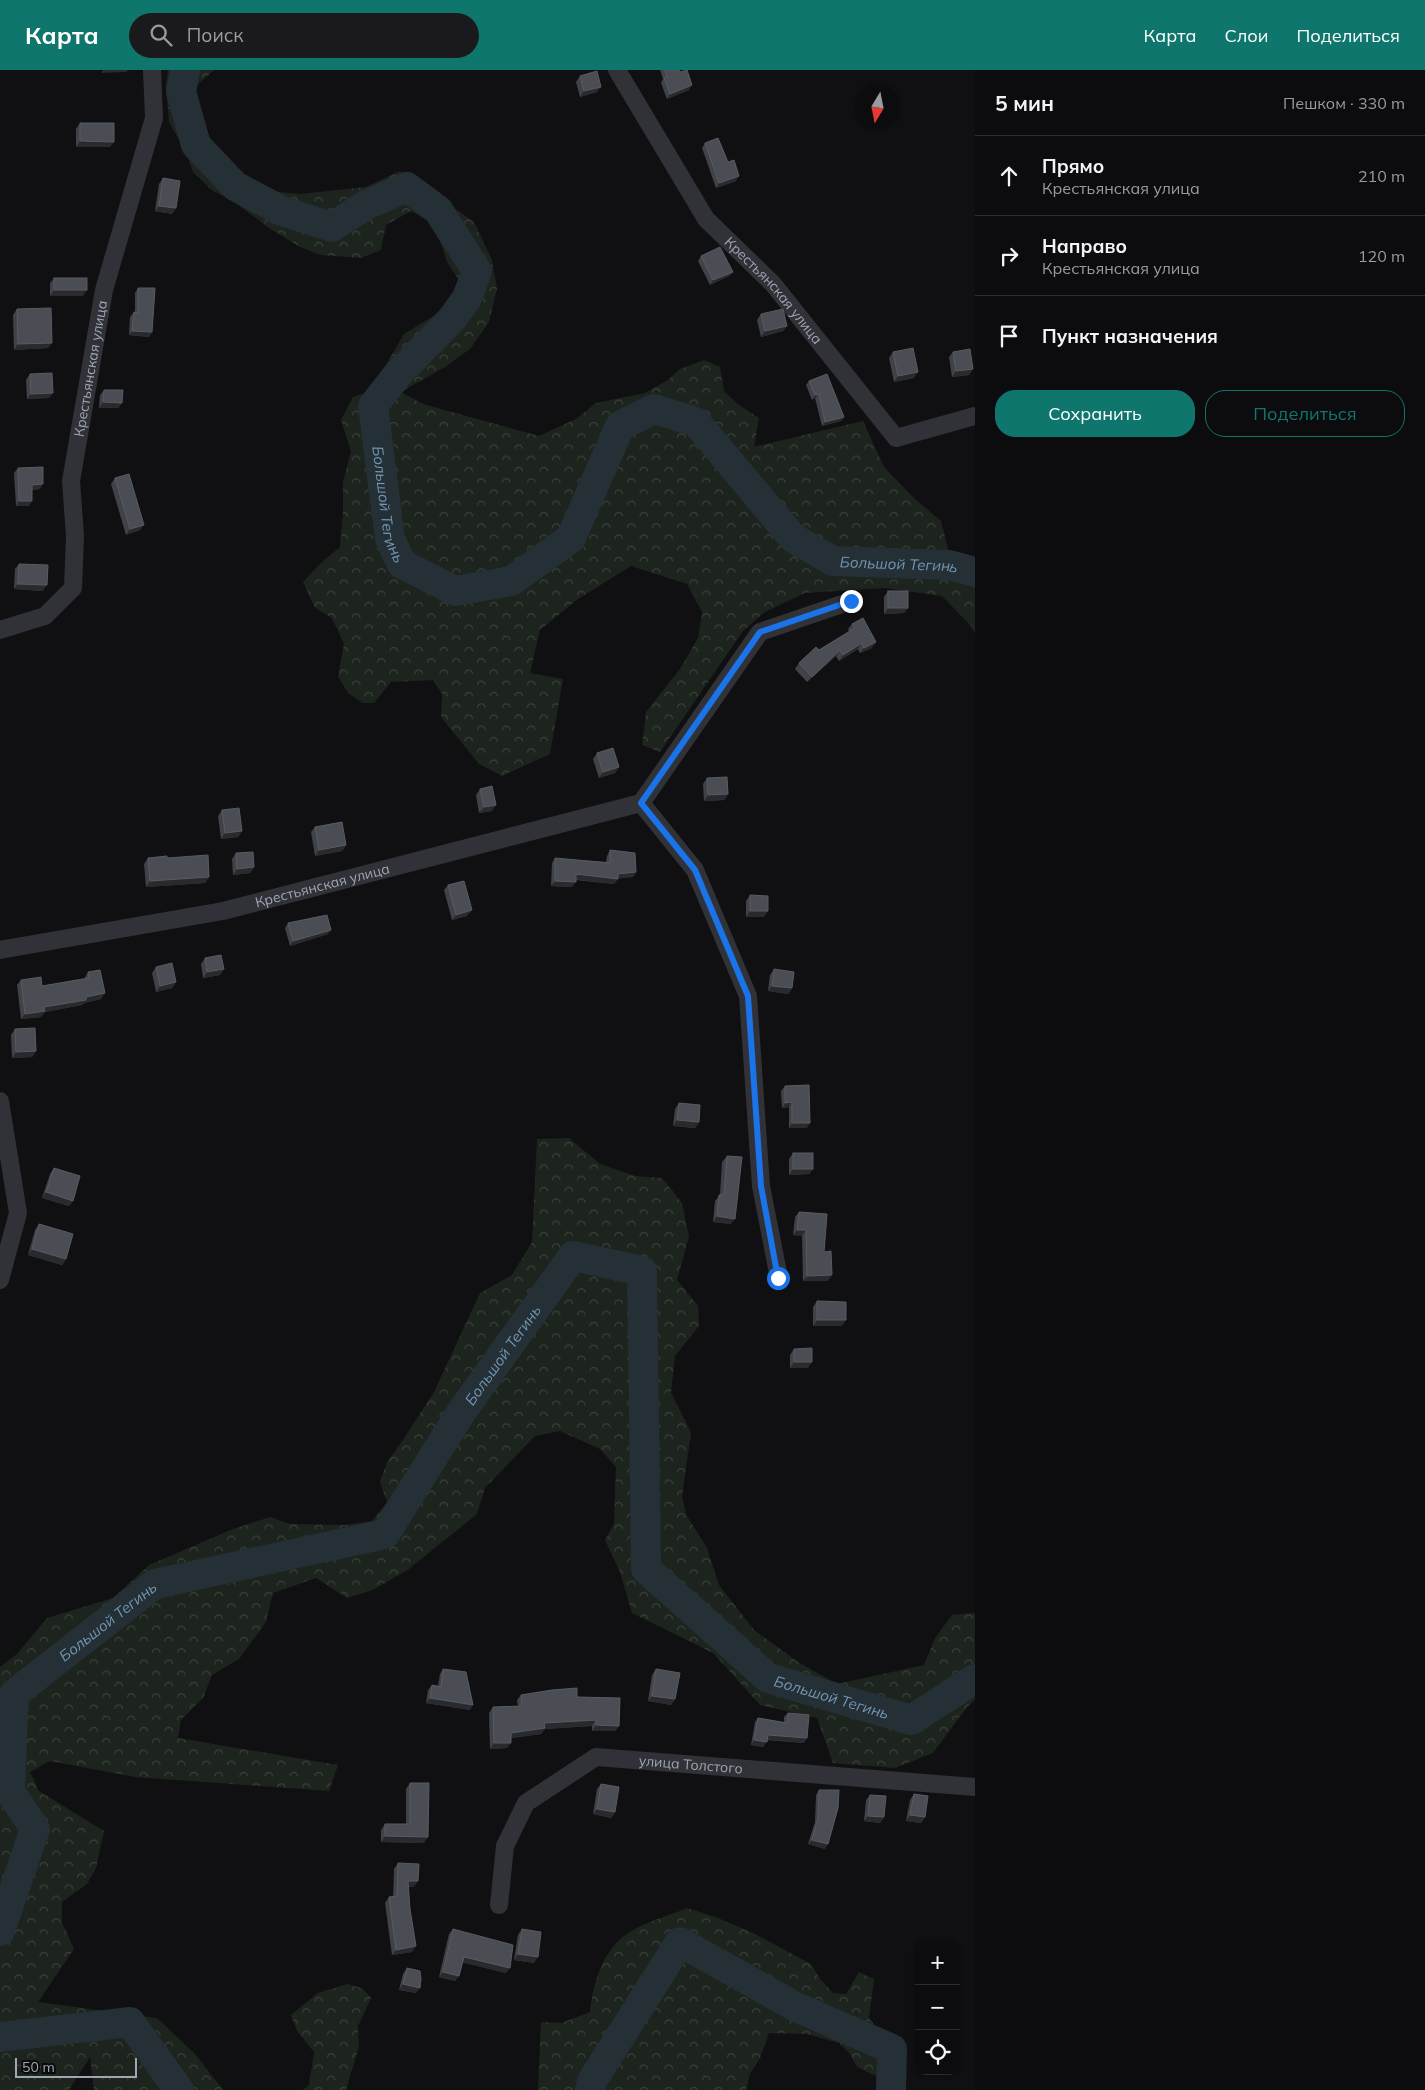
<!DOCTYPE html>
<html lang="ru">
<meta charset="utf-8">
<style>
body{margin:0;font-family:Mulish,sans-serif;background:#1a1a1c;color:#f1f3f6}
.controls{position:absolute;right:15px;bottom:15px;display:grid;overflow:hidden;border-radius:10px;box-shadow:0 1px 4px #0004}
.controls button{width:45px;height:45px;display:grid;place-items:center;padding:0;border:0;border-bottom:1px solid #2c2c2e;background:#0c0c0e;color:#f1f3f6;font:25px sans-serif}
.compass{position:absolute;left:855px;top:15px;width:45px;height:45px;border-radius:50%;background:#0c0c0e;box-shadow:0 1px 4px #0004;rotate:190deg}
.scale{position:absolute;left:15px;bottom:12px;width:122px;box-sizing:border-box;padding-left:5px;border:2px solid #9fa6b4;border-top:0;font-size:14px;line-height:18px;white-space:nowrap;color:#9fa6b4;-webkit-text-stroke:4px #0b0b0c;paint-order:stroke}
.stop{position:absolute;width:15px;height:15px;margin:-11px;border:4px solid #1a73e8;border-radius:50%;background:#fff}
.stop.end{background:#1a73e8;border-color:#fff;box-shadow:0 1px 5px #0008}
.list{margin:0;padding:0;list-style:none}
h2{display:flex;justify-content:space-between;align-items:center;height:65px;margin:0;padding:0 20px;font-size:21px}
h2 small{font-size:16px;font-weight:400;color:#9a9b9e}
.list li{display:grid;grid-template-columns:32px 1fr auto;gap:15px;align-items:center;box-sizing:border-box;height:80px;padding:0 20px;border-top:1px solid #2c2c2e}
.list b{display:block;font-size:19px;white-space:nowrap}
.list p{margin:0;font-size:16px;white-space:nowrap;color:#9a9b9e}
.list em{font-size:16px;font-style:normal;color:#9a9b9e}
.actions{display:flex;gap:10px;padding:15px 20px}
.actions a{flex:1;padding:11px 0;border:1px solid #0f766e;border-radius:20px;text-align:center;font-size:18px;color:#0f766e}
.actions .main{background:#0f766e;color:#fff}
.icon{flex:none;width:28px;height:28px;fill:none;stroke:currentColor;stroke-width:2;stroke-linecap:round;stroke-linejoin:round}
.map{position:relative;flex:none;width:975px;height:2020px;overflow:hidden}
header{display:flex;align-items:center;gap:30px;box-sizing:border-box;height:70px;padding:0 25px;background:#0f766e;color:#fff}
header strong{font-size:24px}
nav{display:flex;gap:28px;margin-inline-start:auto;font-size:18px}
.search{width:350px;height:45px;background:#1a1a1c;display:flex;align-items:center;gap:12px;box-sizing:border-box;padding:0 18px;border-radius:28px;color:#9a9b9e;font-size:19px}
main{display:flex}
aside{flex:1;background:#0c0c0e}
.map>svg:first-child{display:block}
</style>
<header>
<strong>Карта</strong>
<div class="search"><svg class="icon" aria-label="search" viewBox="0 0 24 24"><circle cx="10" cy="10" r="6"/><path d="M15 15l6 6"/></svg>Поиск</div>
<nav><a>Карта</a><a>Слои</a><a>Поделиться</a></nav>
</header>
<main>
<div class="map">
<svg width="975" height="2020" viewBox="0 0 975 2020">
<defs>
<pattern id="forest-crowns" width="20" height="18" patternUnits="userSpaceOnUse" patternTransform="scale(1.25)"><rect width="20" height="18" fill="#1c241d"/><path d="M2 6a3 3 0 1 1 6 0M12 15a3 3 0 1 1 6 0" fill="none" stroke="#3a413b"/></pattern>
</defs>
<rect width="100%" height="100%" fill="#101012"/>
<g fill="url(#forest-crowns)">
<path d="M168 0H214L195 17 213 80 259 120 300 124 366 117 400 101 474 152 492 190 497 219 489 252 470 279 445 297 401 322 423 334 539 366 576 349 596 333 645 323 668 310 680 299 704 290 720 297 724 321 739 335 759 348 754 377 863 351 884 397 914 428 941 451 948 479 975 501V564L972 557 942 526 885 518 805 523 765 542 743 561 660 682 642 675 646 642 680 599 698 568 702 542 687 514 631 496 578 529 540 560 530 603 563 609 550 684 502 706 479 694 441 647 442 624 433 610 391 612 374 633H363L348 623 338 606 344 574 332 548 315 538 303 512 320 494 340 477 343 441V412L351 381 341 350 353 327 389 315 387 293 404 264 448 237 459 210 447 192 440 170 427 150 411 141 386 155 381 180 361 188 320 185 300 177 269 158 230 129 213 121 193 102 185 80 169 52 166 16Z"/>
<path d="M569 1068 600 1094 635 1106 662 1108 682 1133 689 1167 677 1210 698 1236 699 1256 675 1286 671 1323 691 1362 682 1427 687 1446 707 1478 719 1515 754 1560 798 1592 837 1614 924 1595 935 1568 952 1545 975 1543V1630L967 1637 933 1683 895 1698 833 1693 817 1648 760 1635 713 1583 632 1543 620 1502 605 1470 614 1454 616 1397 600 1379 560 1361 535 1366 485 1418 477 1444 409 1499 373 1520 347 1528 316 1508 273 1523 266 1552 239 1589 212 1605 203 1628 181 1650 178 1668 338 1695 329 1721 135 1707 50 1691 30 1702 39 1721 104 1761 96 1798 87 1814 62 1832V1852L74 1879 38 1932 157 1948 195 1984 223 2020H94L90 1987 69 2020H0V1597L17 1584 47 1548 113 1528 149 1495 233 1459 270 1447 290 1454 345 1455 372 1451 387 1432 380 1412 387 1392 403 1370 434 1322 480 1223 512 1205 532 1172 537 1069Z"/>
<path d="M687 1838 718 1848 753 1863 811 1894 820 1909 833 1923 846 1924 859 1902 874 1909 869 1948 888 1972 903 1982 904 1997 876 2006 857 1997 850 1984 839 1973 807 1964 769 1963 760 1988 750 2004 746 2020H538L541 1952 561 1953 590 1942C593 1913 603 1878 630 1862 646 1851 669 1846 687 1838Z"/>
<path d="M347 1914 362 1918 371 1928 358 1956 359 1976 346 2020H303L309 2015 314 1982 297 1961 291 1945 318 1923Z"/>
</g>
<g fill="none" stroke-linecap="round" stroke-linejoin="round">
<g stroke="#252f36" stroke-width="30">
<path id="s1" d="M185 0 181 22 196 75 235 116 282 141 332 157 366 135 407 117 438 140 477 201 467 228 452 249 398 304 373 336 390 469 402 494 455 521 511 511 571 468 620 356 654 339 696 352 793 468 833 491 949 495 975 502"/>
<path id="s2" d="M0 1861 35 1759 10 1721 14 1624 155 1514 385 1464 462 1341 573 1186 642 1201 646 1499 768 1608 911 1650 975 1609"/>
<path d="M0 1967 130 1952 179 2020"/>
<path d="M590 2020 592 2011 680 1872 796 1937 892 1979 891 2020"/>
</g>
<g stroke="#313237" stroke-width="18">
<path id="s3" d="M617 0 706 149 773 214 896 368 975 346"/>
<path id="s4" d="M0 560 45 546 73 518 75 466 71 411 104 220 154 48 152 0"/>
<path d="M641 733 695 800 748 926 761 1116 779 1208"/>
<path id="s5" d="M0 880 223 841 641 733 760 562 851 531"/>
<path d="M0 1031 18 1143 0 1210"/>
<path id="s6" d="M499 1835 505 1776 526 1733 596 1687 975 1717"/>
</g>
</g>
<g fill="#404248">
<path d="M660 0H679L689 20 667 29 661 13 663 9Z"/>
<path d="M580 6 597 22 580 27 576 12Z"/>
<path d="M80 53 110 77H76V59Z"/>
<path d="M705 73 728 92 736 111 716 118 702 78Z"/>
<path d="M163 108 176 138 172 144 155 141 159 114Z"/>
<path d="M701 186 733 202 729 206 710 215 698 191Z"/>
<path d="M54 208 83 226H50V213Z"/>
<path d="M138 218 152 262 149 267 129 265 130 247 134 242H135V223Z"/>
<path d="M17 239 48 278 14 280 13 245Z"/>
<path d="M761 244 787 256 783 261 761 267 757 250Z"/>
<path d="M893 282 914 308 894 312 889 288Z"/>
<path d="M953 282 973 299 969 305 952 307 949 287Z"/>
<path d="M30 304 49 328 27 329 26 310Z"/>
<path d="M809 311 844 347 841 351 822 356 815 328 812 330 806 315Z"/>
<path d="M104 320 122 333 118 338H99L100 325Z"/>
<path d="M18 398 40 419 32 420 29 436H16L14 403Z"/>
<path d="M115 408 140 460 126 465 111 414Z"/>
<path d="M19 494 43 521 14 519 15 499Z"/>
<path d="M888 521 908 538 904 543 884 544V527Z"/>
<path d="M852 554 872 578 860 583 858 579 839 591 836 586 807 612 795 599 799 593 849 562 848 559Z"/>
<path d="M597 683 619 697 615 703 599 708 593 689Z"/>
<path d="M707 708 728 724 724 730 704 731 703 714Z"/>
<path d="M480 719 492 741 479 743 476 725Z"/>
<path d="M222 740 242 761 238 767 221 769 218 746Z"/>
<path d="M315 757 346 775 342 781 315 786 311 762Z"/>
<path d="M610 780 636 802 633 807 618 808 614 814 576 810 572 817 551 816 552 793 555 788 606 792 607 786Z"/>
<path d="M236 783 254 797 250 803 233 805 232 789Z"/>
<path d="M148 788H167L209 807 205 813 146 817 144 794Z"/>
<path d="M448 815 467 846 452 850 444 820Z"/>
<path d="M750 825 764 847H746V831Z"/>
<path d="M288 853 328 864 290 876 285 858Z"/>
<path d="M205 888 224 899 220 905 203 908 201 894Z"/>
<path d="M156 897 176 912 172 918 156 922 152 903Z"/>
<path d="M774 899 792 918 788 924 768 921 770 905Z"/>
<path d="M88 902 101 929 84 933 82 935 45 942 41 947 21 949 17 915 21 910 42 916 84 909Z"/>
<path d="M15 959 36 981 32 987 12 988 11 965Z"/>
<path d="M785 1016 807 1058H789V1037L782 1038 781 1021Z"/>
<path d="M679 1033 699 1052 695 1058 673 1056 675 1039Z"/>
<path d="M793 1083 813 1099 809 1104 789 1105V1089Z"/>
<path d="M727 1086 731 1154 713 1152 715 1131 720 1125 722 1092Z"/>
<path d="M54 1098 73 1131 69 1136 42 1128 50 1104Z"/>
<path d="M799 1142 824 1182 828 1211H803L802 1166 793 1165 795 1147Z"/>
<path d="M39 1154 66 1189 62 1195 28 1185 35 1160Z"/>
<path d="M817 1231 842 1256H813V1237Z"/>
<path d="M794 1279 808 1298H790V1285Z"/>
<path d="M443 1599 470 1640 426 1633 428 1620 432 1615 438 1616 440 1604Z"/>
<path d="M656 1599 675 1629 671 1635 648 1631 652 1605Z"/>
<path d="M521 1625 577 1627 619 1656 615 1661H592V1656L545 1659 541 1664 511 1668 507 1678 490 1679 489 1643 493 1637 518 1636 517 1630Z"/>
<path d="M788 1643 804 1673 767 1670 763 1677 751 1675 755 1652 758 1648 784 1652V1647Z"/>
<path d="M410 1713 424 1773 381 1772V1760L385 1754H406V1719Z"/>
<path d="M601 1714 615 1742 611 1748 593 1744 597 1719Z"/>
<path d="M819 1720 825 1779 808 1774 815 1752 816 1725Z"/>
<path d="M914 1724 925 1747 921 1753 906 1751 910 1730Z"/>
<path d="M870 1725 884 1747 880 1753 864 1751 866 1730Z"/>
<path d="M398 1793 414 1817H408L412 1882 392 1885 385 1833 389 1827H393L394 1799Z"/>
<path d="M453 1859 506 1903 462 1892 455 1911 439 1907 449 1864Z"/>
<path d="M522 1859 534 1893 514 1890 518 1865Z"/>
<path d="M407 1898 416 1923 399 1920 403 1904Z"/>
</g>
<g fill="#292a2e">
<path d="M103 0H128L126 2 101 3Z"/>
<path d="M692 15 689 20 667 29 670 24Z"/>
<path d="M601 17 597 22 580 27 584 21Z"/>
<path d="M80 71 114 72 110 77H76Z"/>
<path d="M739 106 736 111 716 118 719 113Z"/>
<path d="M159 136 176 138 172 144 155 141Z"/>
<path d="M733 202 729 206 710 215 713 210Z"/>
<path d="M54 220H87L83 226H50Z"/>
<path d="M787 256 783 261 761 267 765 261Z"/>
<path d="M132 261 152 262 149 267 129 265Z"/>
<path d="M52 273 48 278 14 280 18 274Z"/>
<path d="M973 299 969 305 952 307 956 301Z"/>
<path d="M918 302 914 308 894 312 898 306Z"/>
<path d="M53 323 49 328 27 329 31 324Z"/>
<path d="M819 324 815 328 812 330 815 325Z"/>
<path d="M103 332 122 333 118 338H99Z"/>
<path d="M844 347 841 351 822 356 825 352Z"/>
<path d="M43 414 40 419 29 420 32 415Z"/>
<path d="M19 431H32L29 436H16Z"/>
<path d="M144 455 140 460 126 465 130 459Z"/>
<path d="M18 514 47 515 43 521 14 519Z"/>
<path d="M888 538H908L904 543 884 544Z"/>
<path d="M876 572 872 578 860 583 864 578Z"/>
<path d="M862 573 858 579 839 591 843 585Z"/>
<path d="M840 580 836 586 807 612 812 607Z"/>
<path d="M619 697 615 703 599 708 603 702Z"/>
<path d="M728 724 724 730 704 731 708 725Z"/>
<path d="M496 735 492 741 479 743 484 737Z"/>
<path d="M242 761 238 767 221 769 225 763Z"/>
<path d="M346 775 342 781 315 786 319 780Z"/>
<path d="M254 797 250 803 233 805 237 799Z"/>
<path d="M636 802 633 807 615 809H618L614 814 573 809 576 804H618Z"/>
<path d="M209 807 205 813 146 817 150 811Z"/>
<path d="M555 811 576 812 572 817 551 816Z"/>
<path d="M472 840 467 846 452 850 456 845Z"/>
<path d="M750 841H768L764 847H746Z"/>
<path d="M331 860 328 864 290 876 293 871Z"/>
<path d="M224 899 220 905 203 908 207 902Z"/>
<path d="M176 912 172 918 156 922 160 916Z"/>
<path d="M772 916 792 918 788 924 768 921Z"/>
<path d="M105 923 101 929 84 933 82 935 45 942 41 947 21 949 25 944 44 937Z"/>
<path d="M36 981 32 987 12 988 16 982Z"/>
<path d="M792 1032 789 1037 782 1038 785 1033Z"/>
<path d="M677 1050 699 1052 695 1058 673 1056Z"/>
<path d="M792 1053H810L807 1058H789Z"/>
<path d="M793 1099H813L809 1104 789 1105Z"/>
<path d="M46 1122 73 1131 69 1136 42 1128Z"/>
<path d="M717 1146 735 1149 731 1154 713 1152Z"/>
<path d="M797 1160H806L802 1166 793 1165Z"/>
<path d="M32 1179 66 1189 62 1195 28 1185Z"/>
<path d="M832 1205 828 1211H803L807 1206Z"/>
<path d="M817 1250H846L842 1256H813Z"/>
<path d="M794 1292H812L808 1298H790Z"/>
<path d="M652 1626 675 1629 671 1635 648 1631Z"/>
<path d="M430 1628 473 1635 470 1640 426 1633Z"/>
<path d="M596 1650 592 1656 545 1659 541 1664 507 1669 511 1663 544 1653Z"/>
<path d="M596 1655 619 1656 615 1661H592Z"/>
<path d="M768 1665 807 1668 804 1673 765 1669Z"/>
<path d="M754 1670 767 1672 763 1677 751 1675Z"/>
<path d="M494 1673H511L507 1678 490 1679Z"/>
<path d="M597 1739 615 1742 611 1748 593 1744Z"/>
<path d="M910 1745 925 1747 921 1753 906 1751Z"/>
<path d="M868 1746 884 1747 880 1753 864 1751Z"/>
<path d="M385 1766 428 1767 424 1773 381 1772Z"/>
<path d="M812 1770 828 1774 825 1779 808 1774Z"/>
<path d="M408 1811H418L414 1817H404Z"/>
<path d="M416 1876 412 1882 392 1885 396 1880Z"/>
<path d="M518 1884 538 1887 534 1893 514 1890Z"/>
<path d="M464 1887 510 1898 506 1903 460 1892Z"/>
<path d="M443 1902 459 1906 455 1911 439 1907Z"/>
<path d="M403 1914 420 1918 416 1923 399 1920Z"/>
</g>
<g fill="#4a4d54" stroke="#585b63">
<path d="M665 0H679L680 2 687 0 692 15 670 24 664 8 667 7Z"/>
<path d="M597 1 601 17 584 21 580 6Z"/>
<path d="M80 53H114V72L80 71Z"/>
<path d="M718 68 728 92 734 90 739 106 719 113 705 73Z"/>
<path d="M163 108 180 111 176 138 159 136Z"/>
<path d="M720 177 733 202 713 210 701 186Z"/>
<rect x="54" y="208" width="33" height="12"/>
<path d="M138 218H155L152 262 132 261 134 242 138 243Z"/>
<path d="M51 238 52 273 18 274 17 239Z"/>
<path d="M783 239 787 256 765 261 761 244Z"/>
<path d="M913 278 918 302 898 306 893 282Z"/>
<path d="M970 279 973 299 956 301 953 282Z"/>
<path d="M52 303 53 323 31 324 30 304Z"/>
<path d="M827 304 844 347 825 352 819 324 815 325 809 311Z"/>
<path d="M104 320H123L122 333 103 332Z"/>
<path d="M43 397V414L32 415V431H19L18 398Z"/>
<path d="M129 404 144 455 130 459 115 408Z"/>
<path d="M19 494 48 495 47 515 18 514Z"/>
<rect x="888" y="521" width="20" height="17"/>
<path d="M863 548 876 572 864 578 862 573 843 585 840 580 812 607 799 593 816 577 819 580 855 558 852 554Z"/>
<path d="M613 678 619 697 603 702 597 683Z"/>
<path d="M727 707 728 724 708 725 707 708Z"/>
<path d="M492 716 496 735 484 737 480 719Z"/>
<path d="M239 738 242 761 225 763 222 740Z"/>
<path d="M342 752 346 775 319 780 315 757Z"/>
<path d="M610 780 635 783 636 802 618 804V809L576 804V812L555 811V788L610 793Z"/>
<path d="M253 782 254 797 237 799 236 783Z"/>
<path d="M208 785 209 807 150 811 148 788 167 786V788Z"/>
<path d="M464 811 472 840 456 845 448 815Z"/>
<path d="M750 825 768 826V841H750Z"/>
<path d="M327 845 331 860 293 871 288 853Z"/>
<path d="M221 885 224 899 207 902 205 888Z"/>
<path d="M172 893 176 912 160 916 156 897Z"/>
<path d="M774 899 794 902 792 918 772 916Z"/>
<path d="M100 900 105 923 86 927V930L44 937 45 941 25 944 21 910 41 907 42 916 89 908 88 902Z"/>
<path d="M35 958 36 981 16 982 15 959Z"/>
<path d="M809 1015 810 1053H792V1032L785 1033V1016Z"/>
<path d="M679 1033 700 1035 699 1052 677 1050Z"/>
<rect x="793" y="1083" width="20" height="16"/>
<path d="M727 1086 742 1087 735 1149 717 1146 719 1125H724Z"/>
<path d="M54 1098 80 1106 73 1131 46 1122Z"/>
<path d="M799 1142 827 1144 824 1182 831 1181 832 1205 807 1206 806 1160H797Z"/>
<path d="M39 1154 73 1164 66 1189 32 1179Z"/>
<path d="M817 1231 846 1232V1250H817Z"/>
<path d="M812 1278V1292H794V1279Z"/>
<path d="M443 1599 466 1602 473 1635 430 1628 432 1615 441 1617Z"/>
<path d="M656 1599 680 1603 675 1629 652 1626Z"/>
<path d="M577 1618V1627L620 1628 619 1656 596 1655V1650L544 1653 545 1658 511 1663V1673H494L493 1637 522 1636 521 1625 552 1620Z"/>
<path d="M788 1643 809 1645 807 1668 768 1665 767 1672 754 1670 758 1648 787 1653Z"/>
<path d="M410 1713H429L428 1767 385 1766V1754H410Z"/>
<path d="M601 1714 619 1717 615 1742 597 1739Z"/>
<path d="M819 1720H839L838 1738 828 1774 812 1770 818 1748Z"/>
<path d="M914 1724 928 1726 925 1747 910 1745Z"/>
<path d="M870 1725 886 1726 884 1747 868 1746Z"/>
<path d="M398 1793 419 1794 418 1811H408L410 1839 416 1876 396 1880 389 1827 397 1826Z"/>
<path d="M453 1859 513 1875 510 1898 464 1887 459 1906 443 1902Z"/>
<path d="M522 1859 541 1862 538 1887 518 1884Z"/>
<path d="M407 1898 420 1901 421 1909 420 1918 403 1914Z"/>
</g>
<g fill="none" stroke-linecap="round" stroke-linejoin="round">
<path stroke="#1a73e8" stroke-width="6" d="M778 1208 761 1116 748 926 695 800 641 733 760 562 851 531"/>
</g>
<g text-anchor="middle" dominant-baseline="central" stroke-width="4.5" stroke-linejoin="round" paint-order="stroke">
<g font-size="14" fill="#9fa6b4" stroke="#0b0b0c">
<text stroke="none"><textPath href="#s3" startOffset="272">Крестьянская улица</textPath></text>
<text stroke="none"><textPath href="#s4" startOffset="308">Крестьянская улица</textPath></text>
<text stroke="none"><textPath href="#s5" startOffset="329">Крестьянская улица</textPath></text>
<text stroke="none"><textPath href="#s6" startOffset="286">улица Толстого</textPath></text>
</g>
<g font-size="15" font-style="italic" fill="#7297b3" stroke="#0b0b0c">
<text stroke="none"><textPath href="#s1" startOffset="708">Большой Тегинь</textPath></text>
<text stroke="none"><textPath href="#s1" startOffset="1428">Большой Тегинь</textPath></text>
<text stroke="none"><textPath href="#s2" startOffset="879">Большой Тегинь</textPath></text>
<text stroke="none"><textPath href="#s2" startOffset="369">Большой Тегинь</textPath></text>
<text stroke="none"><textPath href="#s2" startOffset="1599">Большой Тегинь</textPath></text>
</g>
</g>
</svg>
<div class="controls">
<button>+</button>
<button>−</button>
<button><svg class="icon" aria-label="locate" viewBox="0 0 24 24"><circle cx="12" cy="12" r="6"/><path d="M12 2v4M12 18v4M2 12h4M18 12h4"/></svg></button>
</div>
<svg class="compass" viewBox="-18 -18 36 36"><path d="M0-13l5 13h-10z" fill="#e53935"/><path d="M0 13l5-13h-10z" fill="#9a9b9e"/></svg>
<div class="scale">50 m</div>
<div class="stop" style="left:778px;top:1208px"></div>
<div class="stop end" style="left:851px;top:531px"></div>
</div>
<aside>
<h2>5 мин<small>Пешком · 330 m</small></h2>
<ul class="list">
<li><svg class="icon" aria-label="ahead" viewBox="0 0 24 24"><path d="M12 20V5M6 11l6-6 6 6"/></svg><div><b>Прямо</b><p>Крестьянская улица</p></div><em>210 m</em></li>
<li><svg class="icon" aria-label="right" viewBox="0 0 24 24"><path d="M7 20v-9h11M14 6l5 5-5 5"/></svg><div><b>Направо</b><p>Крестьянская улица</p></div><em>120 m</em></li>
<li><svg class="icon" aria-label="arrive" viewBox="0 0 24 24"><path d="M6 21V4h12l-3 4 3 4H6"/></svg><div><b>Пункт назначения</b></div></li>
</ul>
<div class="actions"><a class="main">Сохранить</a><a>Поделиться</a></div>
</aside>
</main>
